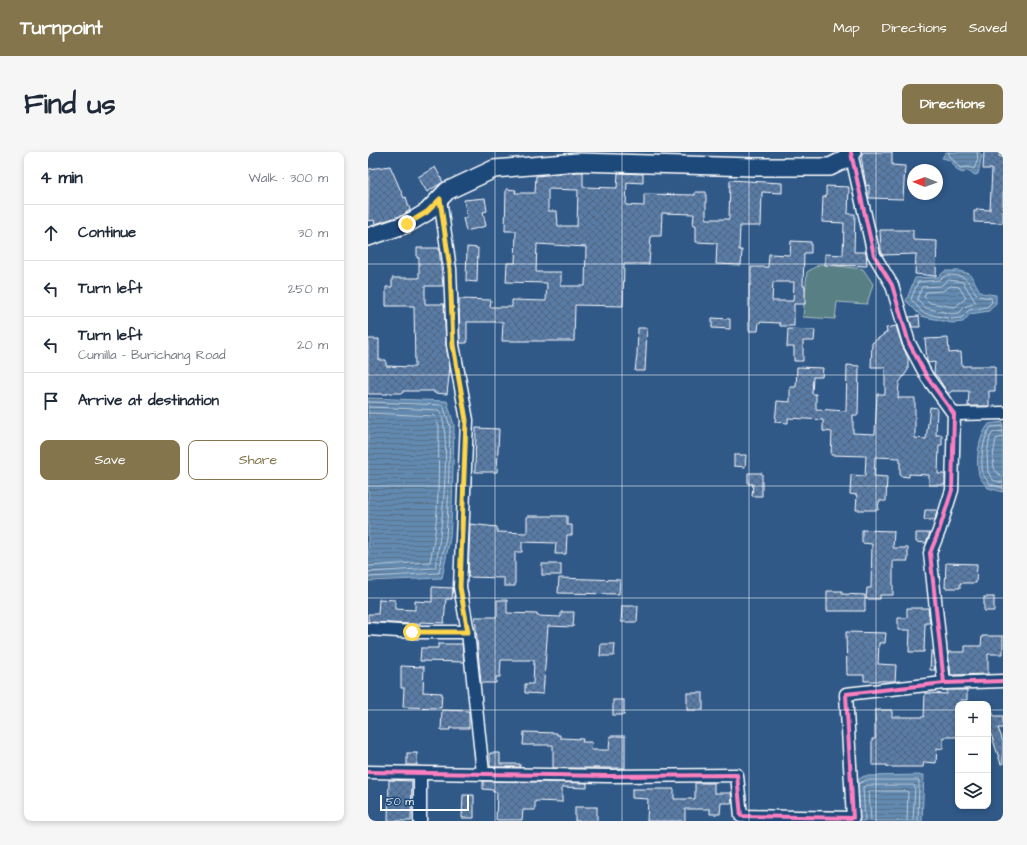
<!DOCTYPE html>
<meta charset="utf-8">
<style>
body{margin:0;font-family:"Architects Daughter",sans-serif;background:#f6f6f7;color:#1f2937}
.controls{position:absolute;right:12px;bottom:12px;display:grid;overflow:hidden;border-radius:8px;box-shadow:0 2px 6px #0003}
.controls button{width:36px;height:36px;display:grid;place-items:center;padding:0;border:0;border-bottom:1px solid #e0e1e3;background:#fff;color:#1f2937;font:20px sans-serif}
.compass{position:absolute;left:539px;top:12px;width:36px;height:36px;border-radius:50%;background:#fff;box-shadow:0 2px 6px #0003;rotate:271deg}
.scale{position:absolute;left:12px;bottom:10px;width:89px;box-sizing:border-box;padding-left:4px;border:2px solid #fff;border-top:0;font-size:11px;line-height:14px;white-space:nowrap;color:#fff;-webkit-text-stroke:3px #1f4a7a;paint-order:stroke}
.stop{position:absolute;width:12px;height:12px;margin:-9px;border:3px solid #ffd54a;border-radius:50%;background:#fff}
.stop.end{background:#ffd54a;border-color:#fff;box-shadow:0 1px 4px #0008}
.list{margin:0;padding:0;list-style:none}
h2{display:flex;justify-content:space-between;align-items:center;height:52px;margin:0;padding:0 16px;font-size:17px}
h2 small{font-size:13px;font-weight:400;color:#747a83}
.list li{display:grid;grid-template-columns:26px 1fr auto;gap:12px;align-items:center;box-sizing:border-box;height:56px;padding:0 16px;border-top:1px solid #e0e1e3}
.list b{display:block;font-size:15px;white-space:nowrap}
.list p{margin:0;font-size:13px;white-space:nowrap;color:#747a83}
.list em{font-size:13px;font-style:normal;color:#747a83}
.actions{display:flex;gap:8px;padding:12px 16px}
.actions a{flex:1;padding:9px 0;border:1px solid #84754c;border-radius:8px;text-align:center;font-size:14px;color:#84754c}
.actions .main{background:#84754c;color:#fff}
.icon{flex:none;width:22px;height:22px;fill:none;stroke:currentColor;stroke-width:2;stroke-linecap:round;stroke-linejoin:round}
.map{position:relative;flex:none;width:635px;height:669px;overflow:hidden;border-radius:8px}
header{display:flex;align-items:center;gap:24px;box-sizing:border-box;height:56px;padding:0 20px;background:#84754c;color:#fff}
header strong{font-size:19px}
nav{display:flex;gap:22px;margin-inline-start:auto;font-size:14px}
.intro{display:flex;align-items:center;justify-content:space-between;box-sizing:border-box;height:96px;padding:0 24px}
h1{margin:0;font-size:28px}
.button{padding:10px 18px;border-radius:8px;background:#84754c;color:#fff;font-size:14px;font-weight:700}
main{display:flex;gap:24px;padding:0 24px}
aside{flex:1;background:#fff;border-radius:8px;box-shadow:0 2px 6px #0003}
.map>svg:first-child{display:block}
</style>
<header>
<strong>Turnpoint</strong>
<nav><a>Map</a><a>Directions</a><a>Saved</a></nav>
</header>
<div class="intro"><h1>Find us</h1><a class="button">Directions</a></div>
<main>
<aside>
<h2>4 min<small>Walk · 300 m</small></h2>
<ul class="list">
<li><svg class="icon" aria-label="ahead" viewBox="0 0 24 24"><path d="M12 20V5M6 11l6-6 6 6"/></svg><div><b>Continue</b></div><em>30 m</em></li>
<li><svg class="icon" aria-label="left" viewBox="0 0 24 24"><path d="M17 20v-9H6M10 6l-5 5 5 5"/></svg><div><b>Turn left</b></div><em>250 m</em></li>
<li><svg class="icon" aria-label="left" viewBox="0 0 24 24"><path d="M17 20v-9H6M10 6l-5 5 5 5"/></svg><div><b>Turn left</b><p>Cumilla - Burichang Road</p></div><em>20 m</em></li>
<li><svg class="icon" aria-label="arrive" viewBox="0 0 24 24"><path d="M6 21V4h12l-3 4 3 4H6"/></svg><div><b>Arrive at destination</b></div></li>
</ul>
<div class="actions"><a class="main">Save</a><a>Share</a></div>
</aside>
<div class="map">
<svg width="635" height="669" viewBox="0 0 635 669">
<defs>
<pattern id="water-rules" width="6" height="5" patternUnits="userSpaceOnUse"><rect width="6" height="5" fill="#628ab1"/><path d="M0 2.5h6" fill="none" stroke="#597189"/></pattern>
<pattern id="building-cross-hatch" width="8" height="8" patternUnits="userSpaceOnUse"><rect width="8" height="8" fill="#597ba8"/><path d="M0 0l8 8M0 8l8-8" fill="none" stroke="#52647a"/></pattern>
</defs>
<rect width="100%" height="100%" fill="#305988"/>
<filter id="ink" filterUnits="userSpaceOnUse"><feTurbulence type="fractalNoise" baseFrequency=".025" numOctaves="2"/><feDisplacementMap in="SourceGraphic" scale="8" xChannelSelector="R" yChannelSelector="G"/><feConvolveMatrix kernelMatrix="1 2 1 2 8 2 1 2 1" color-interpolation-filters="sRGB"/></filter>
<g filter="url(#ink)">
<path fill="#597f84" stroke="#acbfc2" d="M452 112 495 117 505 132 499 152 469 150 467 167 435 165 439 120Z"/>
<g fill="url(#water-rules)" stroke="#a1b9d0">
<path d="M578 0H611L614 3 610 22 607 23 599 18 595 21 590 19 582 8 574 6Z"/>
<path d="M577 119H591L602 122 613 141 628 143V151L621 159 602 162 595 170 584 171 553 164 538 149 547 126 570 125Z"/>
<path d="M0 246 79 249 86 273 84 354 82 386 74 426 0 429Z"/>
<path d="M635 270V340L620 336C617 332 612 327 611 323 607 308 611 283 621 272Z"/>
<path d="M556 623 554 669H488L485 631 496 624Z"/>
</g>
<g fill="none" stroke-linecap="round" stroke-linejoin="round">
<g stroke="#c0d0e0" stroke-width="1">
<path d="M581 0V3L592 16 600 15 606 17 610 7 609 0"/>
<path d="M579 123C601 123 598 128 610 144L623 146 624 150 619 155 601 158 593 166 584 167 555 161 543 147 550 130 571 128Z"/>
<path d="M581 128 595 130 608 151 598 154 591 161 584 162 558 156 549 147 554 135 572 134Z"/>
<path d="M583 134 591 135 598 146 587 155 562 151 556 145 558 140 574 139Z"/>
<path d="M0 250 75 253 82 274 80 353 78 385 71 421 0 425"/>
<path d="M0 255 71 258C85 277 73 390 67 416L0 420"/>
<path d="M0 261 67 264 71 275C70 320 72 366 62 410L0 414"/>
<path d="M635 274 623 275C615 284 612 310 615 322 616 325 620 329 622 332L635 336"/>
<path d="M635 279 626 280 622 284 619 302 620 320 625 328 635 331"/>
<path d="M635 285 628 287C626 299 620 321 635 324"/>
<path d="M490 632 498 628H551L550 669"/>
<path d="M497 669 495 635 499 633H545L547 634 545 669"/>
<path d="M503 669 501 639H538L540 640 539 669"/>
</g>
</g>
<g fill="url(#building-cross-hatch)" stroke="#fff" fill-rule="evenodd">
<path d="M495 0H524V13L537 14 535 47 501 46V33L498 34 493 4Z"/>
<path d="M616 0H632L631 4 635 5V71L606 70V59H609V57L622 58 624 17H615Z"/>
<path d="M22 14 36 46 38 45 42 58 35 63 7 72 6 68 0 69 1 17Z"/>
<path d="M67 15 75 30 59 40 50 25Z"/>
<path d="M210 20H215V35L249 36 250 21 275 22V31L259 30 258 53 276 54V42L327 43V40H338V65L339 67H361L362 28 414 31V41L394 40 393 74H372L371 98H374L373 113 348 112 349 91 328 90V73H325L326 62 294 61 293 84H283L281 112H256L255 154 207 153 206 189H134L135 170H99V191H92L91 147 123 148 122 155H144V148L178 149 179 131 138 130 139 111H147L148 79H137L138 37 148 38 147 41H167L168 24ZM180 37 210 38 209 74H190L189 59H180ZM169 92 218 95 217 134H193V120H168Z"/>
<path d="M458 34 481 35 480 62H487L486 100H498L499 114 457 113V102L475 103 476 71 454 70 455 45H458Z"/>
<path d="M117 46 119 59 115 60 118 74 98 79 95 66 99 65 96 48Z"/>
<path d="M512 78H545V88L569 89 568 124 547 122 548 102 515 103 513 98Z"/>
<path d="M423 89 443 90V101H436L435 134H437V152H426V174H412V171L391 170 390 179H381V133H383V115H400L401 102 422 103ZM405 130H426L425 149H404Z"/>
<path d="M99 95 110 96 109 130 98 129Z"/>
<path d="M49 96H71L75 134H57V152H76L78 193 82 215 79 242 66 241V239H35V241H20V242H0V187H11V208H18V214L47 215 46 154H18V135H24V126H51V106H49Z"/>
<path d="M551 164 552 175H544L541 165Z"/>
<path d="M344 166 362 167V177L344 176Z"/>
<path d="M528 174 534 193 540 206V218L531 231 530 246H547V286L558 287 562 255 569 256 568 283H574V293H571L570 322H577V333H561V323L541 322V325L532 324V306L507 305 506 324 519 325 518 349H511L510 358H488L489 343 482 342 483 323 497 324 498 304 463 303 464 280 455 279V268L420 266V271L407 270 409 249 422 250V235H428L429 215 455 216 454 225H445L444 242H448V257L478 259 479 213 491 214 490 263H485V281L507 282 509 242H517V215H503L504 191 519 180 518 176Z"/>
<path d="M270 176H279L277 219H267L269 203Z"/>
<path d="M420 177 447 178 446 189H435V209H426V195H419Z"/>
<path d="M580 186 581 201 593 200 594 214H627V239H621V254H600L601 239H584L580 242 569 224 566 222 567 210 560 211 559 208 557 187Z"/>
<path d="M108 276 131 277 129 320H107Z"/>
<path d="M366 303H378L377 315 366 314Z"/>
<path d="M380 321H394V344H384L385 332H380Z"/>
<path d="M557 358H569L567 368H556Z"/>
<path d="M159 364H199V373H204V383H199L198 402H187L188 391 154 390V400H147V434H136V426L100 425 102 372 129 375V380L159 381Z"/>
<path d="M494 378 526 379 525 396H540V409H525V443H512V447H498L499 436H503L504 392 494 391Z"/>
<path d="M548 381H562L558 391 548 390Z"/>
<path d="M578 411 609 412 608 431H592V436H577Z"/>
<rect x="174" y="412" width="19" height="11"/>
<path d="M191 426 252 428 251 442 190 441Z"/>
<path d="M64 435 85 436 84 447H78L76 471 52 470V472H45L0 470V462H10L11 447 27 448V457L47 458V449L64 450Z"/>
<path d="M459 439H474V442L497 443V459H459Z"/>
<rect x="616" y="445" width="10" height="14"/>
<path d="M129 448H139V461L169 462V464L193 465V460H206L205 475 180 474 175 542 157 541V532H165L166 508H133L132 525H128V531H113L107 465H129Z"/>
<path d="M254 454H270L269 470H253Z"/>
<path d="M539 456H560L562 471H557L556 500H541L542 478H530V466H539Z"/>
<path d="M478 480 518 481 517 491H511L510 512 528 513 527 529H496V523H479Z"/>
<path d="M614 484H635V502H620V522L583 523 580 500H597V494H613Z"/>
<path d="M70 492H94L96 510 52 509 53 496H70Z"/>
<path d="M233 492H247L246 504H232Z"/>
<path d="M563 499H565L567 518H562Z"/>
<path d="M33 514 56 515 55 540 74 541 73 556 35 555 36 536H33Z"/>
<path d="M579 538H599V548H593L592 552H590V585H575V597L569 596 568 611 556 610 555 615H519V613H504V587H507V558H524V565H556L557 541 579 542Z"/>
<rect x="319" y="541" width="16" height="17"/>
<rect x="245" y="548" width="11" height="15"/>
<path d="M621 550 626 564H635V576H630L635 589V612H633L623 582H620Z"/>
<path d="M74 558 101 559V576H82V578H73Z"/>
<path d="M156 580 189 581V583H192V586L215 587 214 590H224L223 598H241L242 584H257V616H185V593H155Z"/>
<rect x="39" y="601" width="10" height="12"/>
<path d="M122 601H132V612H152V615H122Z"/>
<path d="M21 628 44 629 43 669H20Z"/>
<path d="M115 629 219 631V636L194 635V650L167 649V658H155L154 668H128L129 640H125V638L115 637Z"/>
<path d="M327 631H346V641H363L364 651H353L352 662H342V657H317V669H279L280 647 264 646V637H306V647H327Z"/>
<path d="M95 643H106V666H94Z"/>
<rect x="207" y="655" width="22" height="14"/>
</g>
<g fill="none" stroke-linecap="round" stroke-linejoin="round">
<g stroke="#fff" stroke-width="15">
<g id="minor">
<path d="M483 1 506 103 524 133 541 191 559 225 586 262 584 338 571 379 562 401 576 531 635 529"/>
<path d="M72 47 82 117 85 193 99 268 92 435 100 480 115 621"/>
<path d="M586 262 635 261"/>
<path d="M0 477 45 480H100"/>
<path d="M0 620 241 624 369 623 373 664 485 666 478 542 576 531"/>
<path d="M52 621V669"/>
</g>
</g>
<g stroke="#fff" stroke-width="20">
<path id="secondary" d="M0 85 39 72 59 60 79 39 126 17 210 10 386 15H462L474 9 484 0"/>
</g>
<use href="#minor" stroke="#1f4a7a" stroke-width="12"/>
<use href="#secondary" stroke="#1f4a7a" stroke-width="17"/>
<g stroke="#1f4a7a" stroke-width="6">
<g id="cycleway">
<path d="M483 1 506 103 524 133 541 191 559 225 586 262 584 338 571 379 562 401 576 531 635 529"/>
<path d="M0 620 241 624 369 623 373 664 485 666 478 542 576 531"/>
</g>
</g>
<use href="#cycleway" stroke="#ff80c0" stroke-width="4"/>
</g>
</g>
<g fill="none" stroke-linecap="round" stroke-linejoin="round" filter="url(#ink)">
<path stroke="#ffd54a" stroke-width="5" d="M39 72 59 60 72 47 82 117 85 193 98 268 92 435 100 480H44"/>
</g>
<path fill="none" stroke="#fff" stroke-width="1" stroke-opacity="0.55" d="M127 0V669M254 0V669M381 0V669M508 0V669M0 112H635M0 223H635M0 334H635M0 446H635M0 558H590M620 558H635"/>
</svg>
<div class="controls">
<button>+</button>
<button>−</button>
<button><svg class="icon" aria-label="layers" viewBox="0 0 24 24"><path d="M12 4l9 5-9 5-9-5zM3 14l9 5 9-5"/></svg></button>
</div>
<svg class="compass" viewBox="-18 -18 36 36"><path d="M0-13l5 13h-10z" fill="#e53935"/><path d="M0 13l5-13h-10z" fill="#747a83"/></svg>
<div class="scale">50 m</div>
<div class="stop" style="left:44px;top:480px"></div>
<div class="stop end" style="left:39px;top:72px"></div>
</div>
</main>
